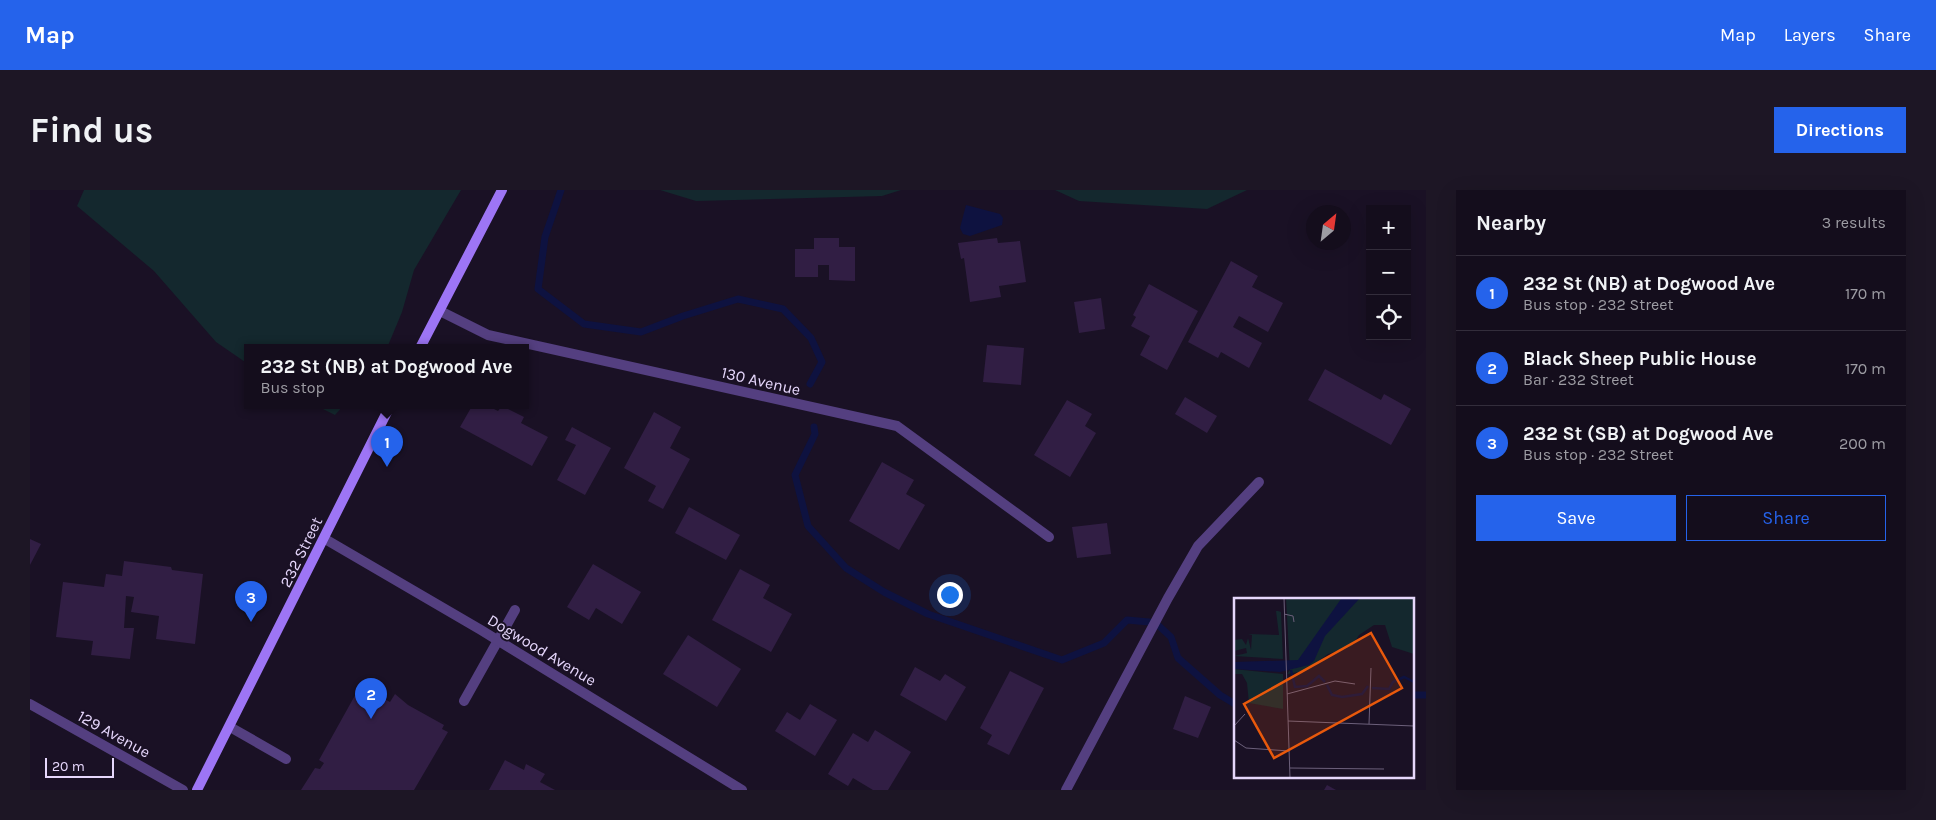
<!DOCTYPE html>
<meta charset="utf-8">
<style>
body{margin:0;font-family:Karla,sans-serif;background:#1d1625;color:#f1f3f6}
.controls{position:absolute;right:15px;top:15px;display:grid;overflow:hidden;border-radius:0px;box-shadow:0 5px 20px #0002}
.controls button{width:45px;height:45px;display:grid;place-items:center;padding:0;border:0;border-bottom:1px solid #332d3b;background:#140d1c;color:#f1f3f6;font:25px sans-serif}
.compass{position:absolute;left:1276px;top:15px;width:45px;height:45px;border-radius:50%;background:#140d1c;box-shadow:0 5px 20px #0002;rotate:29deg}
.scale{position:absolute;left:15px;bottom:12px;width:69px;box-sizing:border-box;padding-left:5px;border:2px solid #e6d7fc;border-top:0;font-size:14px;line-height:18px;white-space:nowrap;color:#e6d7fc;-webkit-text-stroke:4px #1a1125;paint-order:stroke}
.you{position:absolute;left:919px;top:404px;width:18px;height:18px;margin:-12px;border:4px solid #fff;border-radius:50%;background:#1a73e8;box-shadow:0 0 0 8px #1a73e833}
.badge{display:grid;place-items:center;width:32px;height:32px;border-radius:50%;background:#2563eb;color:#fff;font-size:16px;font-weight:700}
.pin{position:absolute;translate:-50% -41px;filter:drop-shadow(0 1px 2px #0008)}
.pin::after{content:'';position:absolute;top:26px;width:18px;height:15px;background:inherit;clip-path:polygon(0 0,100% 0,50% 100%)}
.popup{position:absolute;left:214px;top:154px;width:285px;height:65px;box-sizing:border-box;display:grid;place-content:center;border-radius:0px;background:#140d1c;filter:drop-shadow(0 1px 4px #0005);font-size:16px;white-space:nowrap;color:#9d9ca3}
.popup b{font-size:19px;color:#f1f3f6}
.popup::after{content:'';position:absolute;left:50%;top:100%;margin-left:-10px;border:10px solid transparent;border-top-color:#140d1c}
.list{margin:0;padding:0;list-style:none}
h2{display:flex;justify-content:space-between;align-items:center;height:65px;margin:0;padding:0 20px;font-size:21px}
h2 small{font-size:16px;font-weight:400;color:#9d9ca3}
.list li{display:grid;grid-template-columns:32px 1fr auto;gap:15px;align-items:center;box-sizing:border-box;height:75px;padding:0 20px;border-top:1px solid #332d3b}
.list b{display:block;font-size:19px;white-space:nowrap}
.list p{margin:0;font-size:16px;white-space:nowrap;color:#9d9ca3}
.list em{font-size:16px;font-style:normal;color:#9d9ca3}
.actions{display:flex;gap:10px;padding:15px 20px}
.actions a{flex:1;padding:11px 0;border:1px solid #2563eb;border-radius:0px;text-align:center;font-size:18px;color:#2563eb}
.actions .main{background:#2563eb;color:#fff}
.icon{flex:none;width:28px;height:28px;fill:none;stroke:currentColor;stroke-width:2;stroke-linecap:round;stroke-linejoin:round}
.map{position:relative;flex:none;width:1396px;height:600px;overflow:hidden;border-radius:0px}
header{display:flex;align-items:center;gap:30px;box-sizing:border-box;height:70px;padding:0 25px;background:#2563eb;color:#fff}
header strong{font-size:24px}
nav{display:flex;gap:28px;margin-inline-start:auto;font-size:18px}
.intro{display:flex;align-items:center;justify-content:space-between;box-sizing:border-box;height:120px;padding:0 30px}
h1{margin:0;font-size:35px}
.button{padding:12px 22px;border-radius:0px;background:#2563eb;color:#fff;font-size:18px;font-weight:700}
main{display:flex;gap:30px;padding:0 30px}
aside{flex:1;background:#140d1c;border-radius:0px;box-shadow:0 5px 20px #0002}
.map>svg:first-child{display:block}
</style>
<header>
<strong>Map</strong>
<nav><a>Map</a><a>Layers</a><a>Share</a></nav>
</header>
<div class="intro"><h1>Find us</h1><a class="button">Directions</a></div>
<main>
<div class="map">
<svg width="1396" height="600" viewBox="0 0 1396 600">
<rect width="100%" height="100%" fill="#1a1125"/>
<g fill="#14282e">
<path d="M54 0H431L384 80 372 122 357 158H218V174L186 152 124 81 47 16Z"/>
<path d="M630 0H871L852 6 666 11Z"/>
<path d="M1025 0H1217L1177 19 1049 11Z"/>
<path d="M287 216H313L305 225Z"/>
</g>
<path fill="#0e1240" d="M936 15 970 24 973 28 972 35 940 46 933 44 930 38Z"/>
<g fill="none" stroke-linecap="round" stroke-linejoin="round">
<g stroke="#0e1240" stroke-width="7">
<path d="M531 0 515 47 508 99 554 134 611 142 653 126 708 109 753 119 781 148 792 172 780 194"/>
<path d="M784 237 785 244 765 285 778 336 816 378 854 402 898 424 1032 470 1074 453 1097 430 1119 432"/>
<path d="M1129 436 1141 447 1148 468 1190 505 1205 514"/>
<path d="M1382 505H1396"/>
</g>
</g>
<g fill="#311e44">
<path d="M784 48H809V57H825V91L799 90V75H788V87H765V59H784Z"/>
<path d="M967 48 968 53 990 51 996 92 969 96 971 107 940 112 934 68 931 69 928 53Z"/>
<path d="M1201 71 1228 86 1222 97 1253 113 1238 142 1209 126 1203 137 1232 153 1219 178 1191 162 1188 168 1158 152Z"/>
<path d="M1119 94 1168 121 1137 180 1110 165 1120 146 1101 136 1106 127 1103 125Z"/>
<path d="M1071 108 1075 139 1049 143 1044 112Z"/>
<path d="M957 155 994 158 991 195 953 192Z"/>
<path d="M1295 179 1351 210 1354 204 1381 219 1361 255 1278 210Z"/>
<path d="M1155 207 1187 226 1177 243 1145 224Z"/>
<path d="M1037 210 1062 224 1055 236 1066 243 1040 287 1004 265Z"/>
<path d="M442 216H458L468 221 472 216 494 227 491 233 518 247 502 276 430 237Z"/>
<path d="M624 222 651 237 640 258 660 269 633 319 618 311 626 296 594 278Z"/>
<path d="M542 237 581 258 555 305 527 290 546 255 535 250Z"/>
<path d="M852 272 884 290 876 304 895 315 869 360 819 331Z"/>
<path d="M659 317 710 345 696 370 645 343Z"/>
<path d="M1077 333 1081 364 1047 368 1042 337Z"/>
<path d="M0 349 11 354 0 375Z"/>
<path d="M94 371 141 377 142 380 173 384 165 454 126 449 129 426 101 422 104 407 96 406 94 438H104L100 469 61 465 63 451 26 447 33 392 74 397 76 384 92 386Z"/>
<path d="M563 374 611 402 592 434 566 418 559 430 537 417Z"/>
<path d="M710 379 740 395 733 408 762 424 741 462 682 430Z"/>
<path d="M658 445 711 479 687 517 633 484Z"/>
<path d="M885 477 910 491 915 484 936 497 916 531 870 505Z"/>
<path d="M980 481 1014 498 979 565 957 554 962 545 950 538Z"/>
<path d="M328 500 335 504 340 501 360 512 365 504 378 515 414 535 412 539 418 542 384 600H271L285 578 290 579 294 573 289 570Z"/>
<path d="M1155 506 1181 517 1168 548 1143 539Z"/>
<path d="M780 514 807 530 785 566 745 541 757 522 770 530Z"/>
<path d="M845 540 881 562 858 600H843L823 588 818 596 798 584 823 543 838 552Z"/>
<path d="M475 570 494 580 496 574 515 584 510 592 525 600H459Z"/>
<path d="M1297 595 1306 600H1294Z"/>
</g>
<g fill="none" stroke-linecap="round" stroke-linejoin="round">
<g stroke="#543f80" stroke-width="10">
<path d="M434 511 485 420"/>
<path d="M200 537 256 569"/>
<path d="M1036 600 1138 408 1168 356 1229 292"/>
</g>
<g stroke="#543f80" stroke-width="10">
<path d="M410 121 458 145 867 236 1019 347"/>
<path d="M295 349 451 440 712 600"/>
<path d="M0 514 153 600"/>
</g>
<g stroke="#9d75f5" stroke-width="10">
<path d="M390 158 472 0"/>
<path d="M167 600 360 216"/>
</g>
</g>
<g text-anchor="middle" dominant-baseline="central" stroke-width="4" stroke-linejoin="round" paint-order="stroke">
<g font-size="16" fill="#e6d7fc" stroke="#1a1125">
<text transform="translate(731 191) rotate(13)">130 Avenue</text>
<text transform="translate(271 362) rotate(-64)">232 Street</text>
<text transform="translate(512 460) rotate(31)">Dogwood Avenue</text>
<text transform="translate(84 544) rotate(29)">129 Avenue</text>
</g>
</g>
<g transform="translate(1204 408)">
<rect width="180" height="180" fill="#1a1125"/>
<path d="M52 0H180V56L158 49 151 27H140L125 37 118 48 94 56 71 73 53 76 56 72ZM42 13H44L47 14 49 61 0 58 13 55 12 50 0 53V42L8 41 12 47 14 40 17 52 18 37 14 36 45 37ZM0 71 49 76V111L15 105 13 85 8 76H0Z" fill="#14282e"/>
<path d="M126 0 91 38 80 63 75 67 46 74 0 71V64L64 62 107 1Z" fill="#0e1240"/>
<path fill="none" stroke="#0e1240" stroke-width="2.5" d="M57 72 61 89 73 88 85 78 91 84M93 87 98 97 108 99 128 96 134 88M138 90 155 91 159 84 170 79 180 84"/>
<path fill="none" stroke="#6c607b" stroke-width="1" d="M50 0 56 180M50 16 59 18 60 24M53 96 101 83 121 86M54 123 180 128M135 126 137 70M0 128 11 116M0 142 12 150 55 153M56 170 150 171"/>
<path fill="#e8590c" fill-opacity="0.15" stroke="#e8590c" stroke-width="2.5" d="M137 35 168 90 40 160 10 106Z"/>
<rect width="180" height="180" fill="none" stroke="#e6d7fc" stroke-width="2.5"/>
</g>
</svg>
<div class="controls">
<button>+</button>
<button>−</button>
<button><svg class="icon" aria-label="locate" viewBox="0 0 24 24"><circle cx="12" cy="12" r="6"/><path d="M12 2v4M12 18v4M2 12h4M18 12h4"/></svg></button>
</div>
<svg class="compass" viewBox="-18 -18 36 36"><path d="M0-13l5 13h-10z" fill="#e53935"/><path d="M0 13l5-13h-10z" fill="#9d9ca3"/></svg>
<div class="scale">20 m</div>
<div class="you"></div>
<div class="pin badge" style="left:357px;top:277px">1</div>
<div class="popup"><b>232 St (NB) at Dogwood Ave</b>Bus stop</div>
<div class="pin badge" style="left:341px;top:529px">2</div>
<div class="pin badge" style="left:221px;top:432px">3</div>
</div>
<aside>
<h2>Nearby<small>3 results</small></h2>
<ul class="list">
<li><span class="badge">1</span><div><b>232 St (NB) at Dogwood Ave</b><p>Bus stop · 232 Street</p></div><em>170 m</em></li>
<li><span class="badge">2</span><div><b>Black Sheep Public House</b><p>Bar · 232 Street</p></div><em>170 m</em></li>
<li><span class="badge">3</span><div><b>232 St (SB) at Dogwood Ave</b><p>Bus stop · 232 Street</p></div><em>200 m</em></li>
</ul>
<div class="actions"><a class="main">Save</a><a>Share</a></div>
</aside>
</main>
